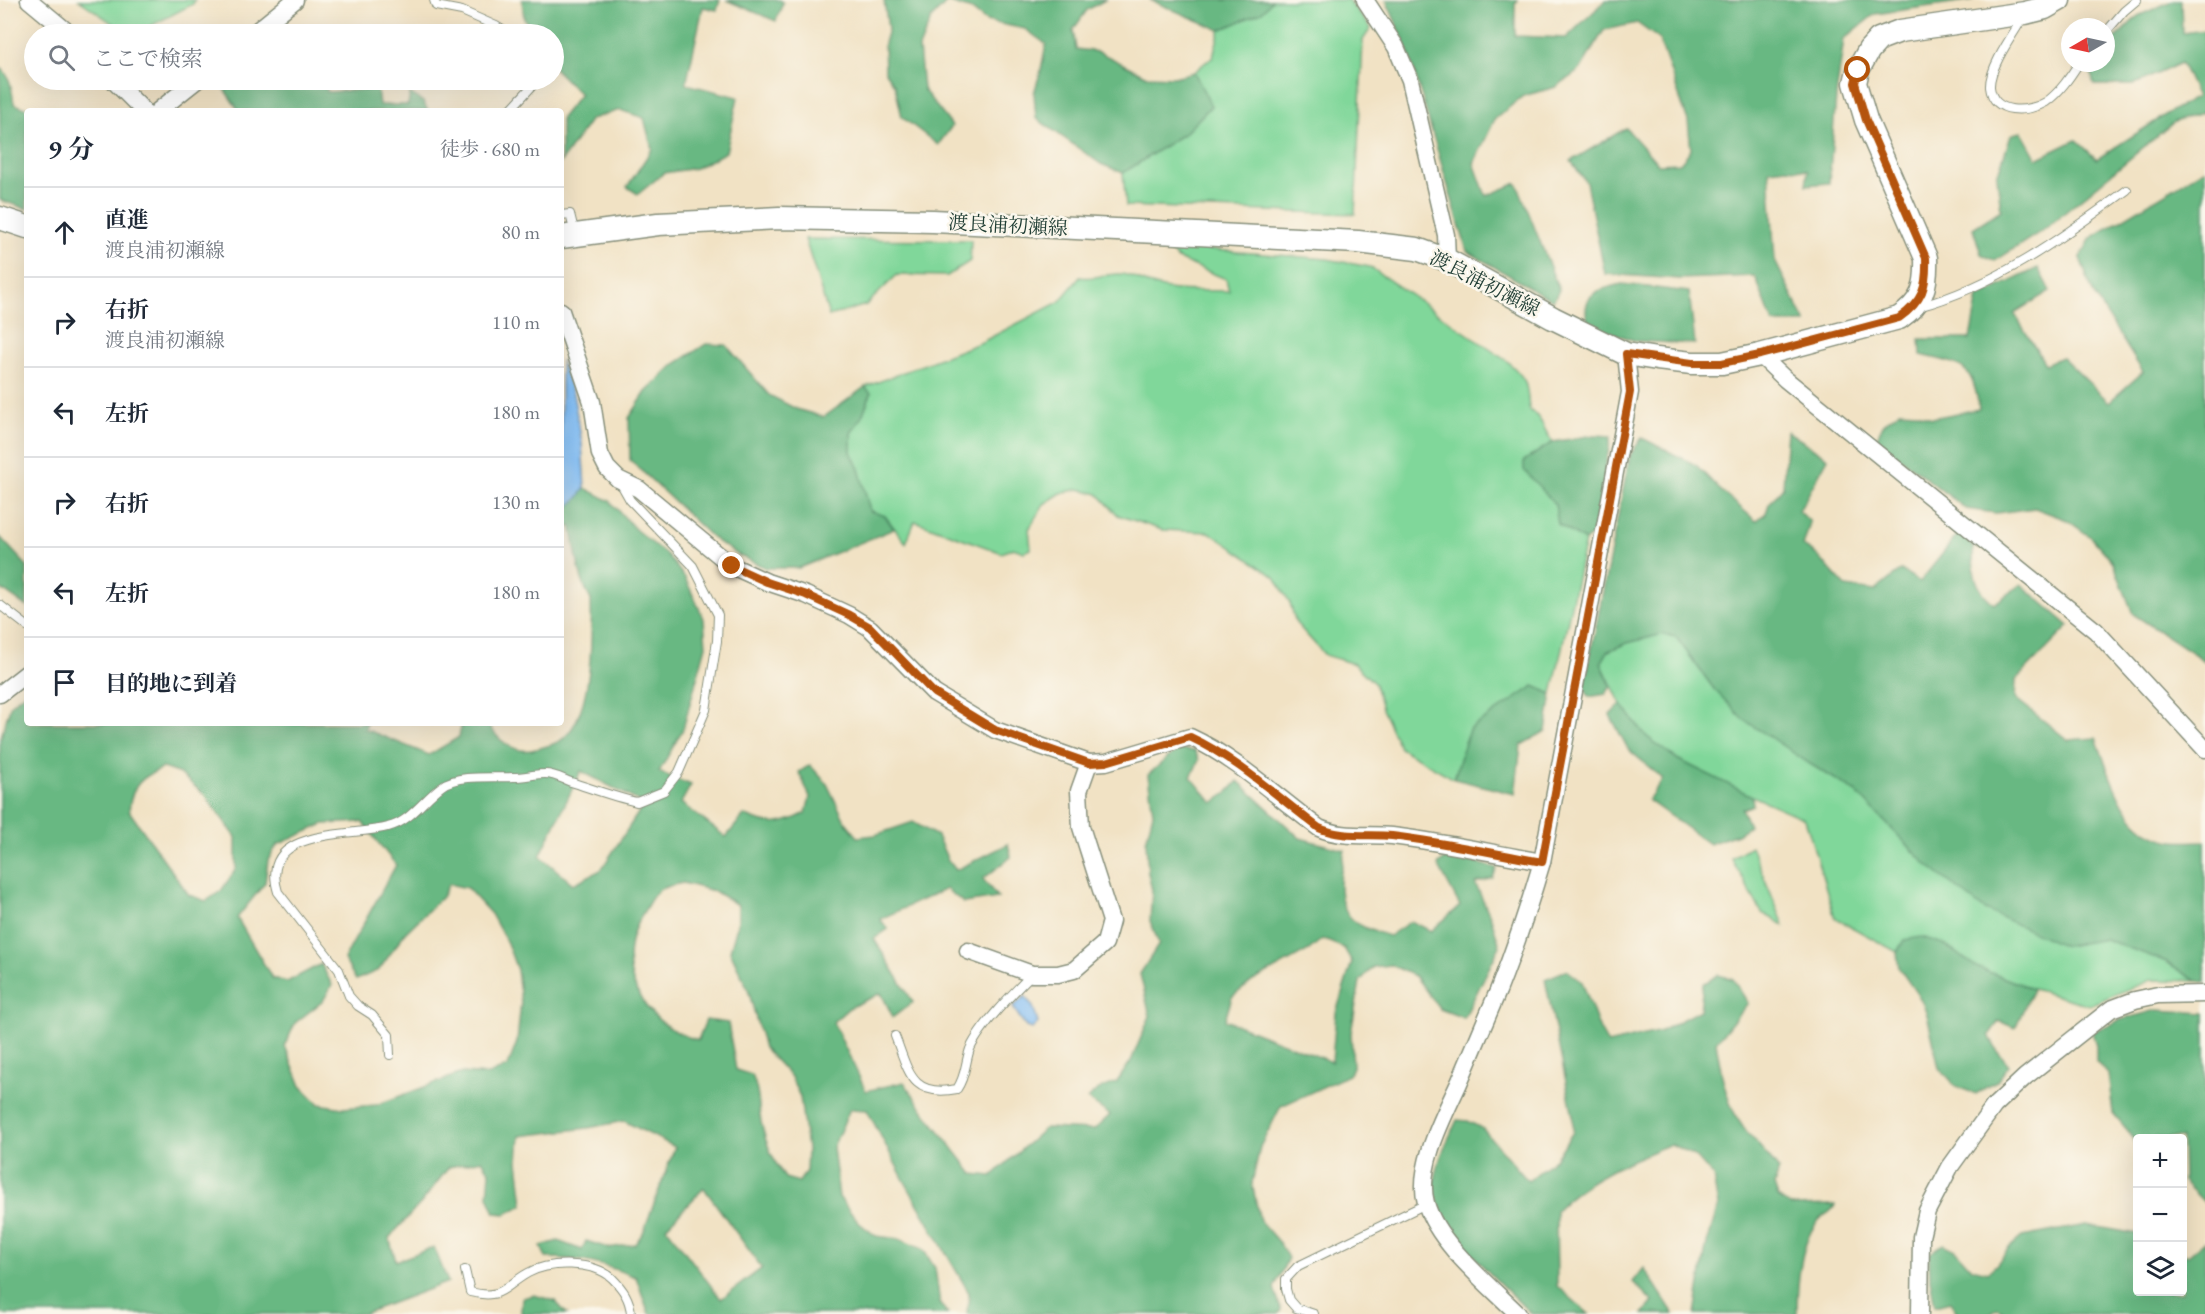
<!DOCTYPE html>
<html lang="ja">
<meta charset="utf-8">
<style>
body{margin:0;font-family:"EB Garamond","Noto Serif JP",serif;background:#f2f2f3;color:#1f2937}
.controls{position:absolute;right:18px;bottom:18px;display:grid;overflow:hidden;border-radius:6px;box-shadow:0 6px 24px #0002}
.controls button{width:54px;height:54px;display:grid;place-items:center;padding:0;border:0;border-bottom:2px solid #e0e1e3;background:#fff;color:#1f2937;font:30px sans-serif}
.compass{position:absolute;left:2061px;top:18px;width:54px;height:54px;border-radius:50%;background:#fff;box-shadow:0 6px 24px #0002;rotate:261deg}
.stop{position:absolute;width:18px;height:18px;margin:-14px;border:4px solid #b45309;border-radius:50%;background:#fff}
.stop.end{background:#b45309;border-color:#fff;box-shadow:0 2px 6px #0008}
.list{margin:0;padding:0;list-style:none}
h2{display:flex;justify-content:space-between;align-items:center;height:78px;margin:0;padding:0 24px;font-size:26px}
h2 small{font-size:20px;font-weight:400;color:#747a83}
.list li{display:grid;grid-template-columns:39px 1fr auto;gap:18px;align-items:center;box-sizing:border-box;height:90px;padding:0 24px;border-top:2px solid #e0e1e3}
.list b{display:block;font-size:22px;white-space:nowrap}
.list p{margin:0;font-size:20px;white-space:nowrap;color:#747a83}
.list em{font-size:20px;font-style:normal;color:#747a83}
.icon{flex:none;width:33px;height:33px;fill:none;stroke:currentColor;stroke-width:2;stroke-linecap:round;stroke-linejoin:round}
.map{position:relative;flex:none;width:2205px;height:1314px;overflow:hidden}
.search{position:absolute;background:#fff;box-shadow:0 6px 24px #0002;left:24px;top:24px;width:540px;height:66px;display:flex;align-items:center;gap:15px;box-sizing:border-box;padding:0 21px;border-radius:33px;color:#747a83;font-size:22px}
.panel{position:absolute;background:#fff;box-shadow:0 6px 24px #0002;left:24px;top:108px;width:540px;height:618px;border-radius:6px}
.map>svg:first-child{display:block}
</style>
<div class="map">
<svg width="2205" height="1314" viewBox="0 0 2205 1314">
<rect width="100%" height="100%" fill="#fbf7ec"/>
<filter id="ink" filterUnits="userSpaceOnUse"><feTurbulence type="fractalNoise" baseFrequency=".0167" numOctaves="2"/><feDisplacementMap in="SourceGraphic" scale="12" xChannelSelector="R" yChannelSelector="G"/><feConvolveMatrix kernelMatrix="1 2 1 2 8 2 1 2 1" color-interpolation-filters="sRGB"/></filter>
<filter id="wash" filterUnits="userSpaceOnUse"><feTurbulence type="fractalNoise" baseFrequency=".008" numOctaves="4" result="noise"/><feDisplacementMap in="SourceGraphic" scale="24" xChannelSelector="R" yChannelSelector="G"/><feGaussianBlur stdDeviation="1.35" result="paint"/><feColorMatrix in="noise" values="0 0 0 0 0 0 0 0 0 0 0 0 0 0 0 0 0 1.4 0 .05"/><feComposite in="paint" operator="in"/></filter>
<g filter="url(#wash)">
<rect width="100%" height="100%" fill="#f1e2c4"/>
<g fill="#80d79a" stroke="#508a67" stroke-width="1.5">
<path d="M79 0H195L193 4 135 34H128Z"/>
<path d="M1272 0H1348L1371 28 1363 40 1355 214 1126 206 1123 173 1185 133 1211 106 1194 72 1213 56 1220 30 1262 12Z"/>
<path d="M805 239 971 240 970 261 947 276 897 275 866 305 829 316Z"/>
<path d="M1166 246 1327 259 1370 267 1507 361C1528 380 1527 383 1529 410 1543 417 1543 431 1553 442L1524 461 1543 489 1555 505 1558 524 1585 541 1552 694 1534 686 1469 730 1454 779 1400 748 1382 709 1375 684 1354 664 1325 655 1296 623 1290 603 1275 577 1209 532 1162 530 1118 515 1098 494 1079 489 1061 493 1044 504 1029 529 1031 549 1024 552 1013 548 1002 553 915 521 906 543 885 516 870 511 859 469 851 452V433L862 416 871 394 865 387 982 342 1059 302 1080 277C1094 280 1107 273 1121 274 1134 275 1143 283 1155 286 1178 293 1205 290 1229 291L1226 279 1178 259Z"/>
<path d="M1663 634 1676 637 1714 689 1810 764 1855 791 1926 864 2065 946 2105 939 2167 962 2196 981 2151 980 2089 1005 2033 989 1978 968 1943 944 1904 940 1897 952 1835 918 1805 819 1734 788 1677 759 1646 736 1621 704 1601 663 1608 651 1627 643Z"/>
<path d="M1751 846 1784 925 1762 913 1731 858Z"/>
</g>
<g fill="#68b882" stroke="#447a5b" stroke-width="1.5" fill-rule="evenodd">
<path d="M522 0H720L717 10 703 7 686 84 738 97 726 152 696 168 664 173 638 194 627 187 652 149 644 118 620 110 591 119 561 162V118L580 94 554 68V34H533L524 18Z"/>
<path d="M726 0H780L783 3 776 21Z"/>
<path d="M884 0H1105L1087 10 1073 30 1076 49 1099 52 1147 76 1174 77 1194 72 1211 106 1185 133 1123 173 1101 164 1036 118 1034 93 1041 70 1046 44 1025 29 986 21 972 10 947 2 931 19 919 48 923 89 952 126 938 145 902 117 895 86 885 72 884 43 888 29Z"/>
<path d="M1150 0H1272L1262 12 1220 30Z"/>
<path d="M1386 0H1518L1515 4V36L1566 38 1606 0H1973L1875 14 1844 39 1836 96 1829 183 1806 185 1808 170 1787 168 1769 170 1775 261 1806 323H1773L1755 276 1680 279 1605 274 1586 182 1571 161 1626 128 1658 164 1680 163 1691 150 1688 121 1659 39 1637 23 1604 30 1580 70 1556 87 1523 96 1495 119 1474 163 1486 196 1517 183 1559 290 1553 301 1467 251 1408 50Z"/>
<path d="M2174 0H2181L2182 33 2205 30V112L2174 122 2045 229 1995 261 1981 254 1973 228 2001 210 1997 176 2011 135 2021 131 2037 159 2076 140 2097 159 2173 110 2197 97 2181 63 2133 85H2094L2089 63H2106V47L2138 16Z"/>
<path d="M0 67C11 76 12 91 14 104L34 111H27V209L0 200Z"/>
<path d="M218 80H321L328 92 377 89 379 105H408L410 93 423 102 428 111H239Z"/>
<path d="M2205 169V661L2133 614 2113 562 2092 538 2067 520 2035 508 1996 513 1966 509 1876 439 1884 423 1900 411 1916 412 1932 418 1979 409C1973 363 1962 365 1921 355L1920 339H1970L1978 297 2038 268 2050 291 2014 313 2045 364 2062 357 2109 402 2143 372 2093 293 2080 258 2091 238Z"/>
<path d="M1622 284 1689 292 1695 344 1636 341 1588 325C1580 294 1596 290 1622 284Z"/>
<path d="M706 344 726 345 769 395 796 409 824 417 865 387 871 393 862 416 851 433V452L859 469 870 511 885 516 894 529 799 568H766L740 556 716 541 630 460 629 418 646 392 675 364Z"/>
<path d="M1787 431 1828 458 1799 511 1810 522 1803 546 1817 555 1846 587 1875 591 1901 570 1920 582 1958 534 1973 546C1973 573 1973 586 1994 604L2021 584 2069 626 2016 680 2015 698 2068 740 2096 738C2111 776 2122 830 2168 840 2179 843 2194 841 2205 841V982L2196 981 2167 962 2105 939 2065 946 1985 910 1926 864 1855 791 1810 764 1743 719 1714 689 1676 637 1663 634 1627 643 1608 651 1601 663 1611 686 1606 694 1589 697 1584 687 1630 455 1642 438 1696 465 1718 488 1756 521 1766 513 1769 504 1783 487Z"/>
<path d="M1594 435 1611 436 1594 533 1585 541 1558 524 1555 504 1524 470V461L1553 442Z"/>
<path d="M585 488 610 501 636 530 668 556 685 578 704 619 706 646 683 729 659 772 691 785 681 803 726 837 744 815C769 827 781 826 806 813L810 797 799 772 810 765 827 784 845 821 858 837 875 835 913 822 937 836 948 860 956 870 1008 844 1011 857 983 879 998 898 964 903 946 889 880 919 888 929 874 939 913 1002 893 1017 881 993 849 1008 833 1022 866 1091 904 1082 926 1114 973 1174 992 1176 1045 1128 1094 1130 1110 1115 1087 1099 1097 1090 1117 1082 1131 1061 1150 1016 1140 974 1159 944 1150 921 1152 890 1148 873 1146 841 1153 813 1148 775 1167 758 1180 749 1195 751 1199 760 1191 777 1213 803 1227 793 1238 781 1300 838 1345 850C1339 876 1333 912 1362 926 1371 931 1380 933 1389 936L1411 921 1431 931 1460 906 1438 865 1448 856 1497 868 1493 878 1475 883 1491 918 1500 946 1464 1018 1440 1009 1415 976 1391 965 1373 967 1360 981 1351 1033 1353 1067 1349 1075 1281 1106 1260 1147 1252 1183 1260 1221 1280 1244 1288 1258 1274 1288 1281 1310 1278 1314H967L969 1293 904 1180 867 1110 850 1109 833 1147 839 1197 858 1222 876 1236 899 1239 923 1249 935 1268 940 1304 948 1314H649L636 1277C602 1264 582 1258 546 1258L541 1246 558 1241 582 1250 586 1241 608 1248 635 1244 643 1233 675 1147 624 1121 588 1128 520 1136 518 1161 523 1205 506 1214 495 1213 488 1196 490 1172 482 1160 449 1167 422 1202 389 1238 396 1261 434 1247 448 1282 363 1314H0V740L11 704 27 691V723H367L365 729 429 755 459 737 462 723H488C496 739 513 753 531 750 541 748 558 744 565 737 593 709 592 637 591 600 578 578 576 551 571 525L561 535V513L578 498ZM163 768 180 774 204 794 236 837V869L221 891 206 901 189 895 129 811C131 786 141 777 163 768ZM581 771 644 804 601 870 573 884 540 856ZM362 822 396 865 344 959 356 980 379 970 405 933 442 897 449 884 467 888 491 914 507 943 517 970 521 1002 517 1042 508 1066 489 1075 462 1073 376 1105 343 1108 319 1104 301 1086 285 1046 295 1023 323 1001 332 985 321 964 287 982 272 978 237 918 265 883 268 860 277 845 324 824ZM683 883 714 891 738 905V922L730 951 748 989 764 1048 791 1077 800 1097 807 1149 806 1171 799 1182 785 1178C774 1162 766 1145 762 1126 757 1106 761 1096 752 1075L736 1070 728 1023 706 1020 698 1040C640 1025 609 963 644 911 648 905 652 896 657 892 662 886 675 885 683 883ZM1322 939 1344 948 1352 962 1336 1013 1332 1062 1225 1020 1232 997 1253 981 1309 950ZM704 1188 762 1268 721 1299 666 1227Z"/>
<path d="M0 537 27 566V607L0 588Z"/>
<path d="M1534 686 1552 694 1546 731 1521 745 1515 794 1454 779 1469 730Z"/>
<path d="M1621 704 1646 736 1677 759 1752 796 1753 805 1742 809 1749 826 1737 834 1709 844 1648 800 1663 779 1628 749 1610 715Z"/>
<path d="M1922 937 1943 944 1978 968 2033 989 2015 1028 1999 1021 1989 1035 1996 1049 2009 1065 1998 1080 1976 1094 1955 1086 1939 1068 1928 1018 1922 1001 1899 968 1897 953 1904 940Z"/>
<path d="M1567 970 1582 982 1600 1030 1608 1044 1661 1031 1700 1010 1703 984 1718 975 1733 979 1748 1003 1716 1042C1721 1071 1725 1103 1743 1127 1755 1142 1768 1155 1779 1170L1774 1185 1778 1197 1791 1206 1835 1205C1832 1213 1824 1214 1819 1220 1799 1242 1797 1286 1797 1314H1695L1706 1247 1718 1206 1713 1176 1696 1157 1671 1144C1631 1160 1586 1178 1556 1210L1557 1286 1589 1314H1531C1502 1284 1431 1225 1435 1181 1437 1160 1448 1140 1457 1120L1468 1121 1483 1129 1528 1181 1556 1158 1573 1132V1116L1545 979Z"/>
<path d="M2157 1010 2205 1013V1203L2183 1181 2182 1138H2138L2137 1155 2136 1154 2134 1138 2113 1113 2108 1074 2096 1062V1045L2092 1032 2120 1020Z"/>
<path d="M2086 1225 2137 1234 2138 1292H2182L2183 1253 2188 1255 2205 1241V1314H2007L1998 1308 1989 1314H1958L1950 1302 1935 1306 1930 1279 1929 1254 1943 1244 1955 1250 1971 1268 1988 1272 1997 1264 2009 1248 2022 1237Z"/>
<path d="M1644 1268 1674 1314H1643L1653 1302 1633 1282Z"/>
<path d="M534 1295 555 1301 567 1314H522L521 1312 522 1298Z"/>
</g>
<g fill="#82bdf4" stroke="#507d94" stroke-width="1.5">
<path d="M561 360 573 394 582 443 585 488 578 498 561 513Z"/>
<path d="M1025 996 1033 1007 1038 1023 1032 1029 1026 1027 1013 1007Z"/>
</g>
</g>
<g filter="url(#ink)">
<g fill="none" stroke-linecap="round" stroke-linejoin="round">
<g stroke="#88907c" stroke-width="10">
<g id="lane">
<path d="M434 0 436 6 462 11 496 26 509 34"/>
<path d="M2024 16C2014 33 1989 67 1990 87 1993 115 2028 113 2046 102 2060 92 2070 77 2079 63"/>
<path d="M2106 32 2124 11 2137 0"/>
<path d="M509 111 534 84 536 80"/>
<path d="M561 215 570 214 575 234"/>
<path d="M1918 307C1996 286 2063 237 2127 190"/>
<path d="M0 605 27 626"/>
<path d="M895 1036C909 1072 911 1098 957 1089 966 1076 965 1063 970 1049 981 1025 1013 993 1032 974"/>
<path d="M390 1055 389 1035 372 1015 358 1006 349 996 339 970 278 892C258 827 350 837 388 827 410 822 424 799 442 786 458 774 494 778 513 777 524 777 535 774 545 774 554 774 563 779 571 782 593 789 614 797 637 802L664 791 679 772 706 710 717 641 718 615 693 566 630 500 621 484"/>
<path d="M465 1270 470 1292C503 1300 503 1287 528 1273 550 1261 593 1261 612 1278 623 1289 630 1299 631 1314"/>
<path d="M1314 1314 1296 1308 1289 1300 1286 1289V1279L1298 1266 1426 1204"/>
</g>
</g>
<g stroke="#88907c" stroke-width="19">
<g id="street">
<path d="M29 0 70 34"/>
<path d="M1365 0 1396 47 1410 80 1446 235 1447 260"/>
<path d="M253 34 295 0"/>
<path d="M113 80 144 111"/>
<path d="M158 111 197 80"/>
<path d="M561 311 592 402 600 454 607 468 618 479 639 489 732 566 767 582 806 595 849 615 870 628 934 693 995 730 1089 763 1106 762 1190 737C1236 758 1278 798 1319 828 1341 838 1368 834 1392 836 1442 842 1492 853 1542 862"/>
<path d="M1760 355 1785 379 2096 631 2205 749"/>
<path d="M0 694 27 673"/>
<path d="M968 951 1032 974H1058L1074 970 1105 943 1111 921 1081 827 1079 791 1089 763"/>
<path d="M1518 1314C1489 1285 1437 1243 1426 1203 1416 1167 1444 1116 1459 1083 1472 1052 1485 1022 1498 991 1515 948 1529 906 1542 862L1630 392 1626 354"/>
<path d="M1920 1314 1921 1237 1927 1211 1950 1167 1994 1106 2025 1077 2111 1009 2135 1000 2158 995 2205 994"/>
</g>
</g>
<g stroke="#88907c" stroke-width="25">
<g id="secondary">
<path d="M0 218 27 227"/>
<path d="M561 237 658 224 779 218 933 221 1358 242 1417 249 1447 260 1553 318 1626 354 1657 359 1692 363H1722L1760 355 1899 318C1923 302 1927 287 1926 258L1866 120 1855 83 1858 70 1869 50 1879 39 1900 31 2025 13 2045 8 2059 0"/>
</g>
</g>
<use href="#lane" stroke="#fff" stroke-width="8"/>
<use href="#street" stroke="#fff" stroke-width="16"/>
<use href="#secondary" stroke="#fff" stroke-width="22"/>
</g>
</g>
<g fill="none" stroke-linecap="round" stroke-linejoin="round" filter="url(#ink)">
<path stroke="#b45309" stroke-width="8" d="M732 566 767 582 806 595 849 615 870 627 934 693 995 730 1089 763 1106 762 1190 737C1236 758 1279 798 1319 828 1341 838 1368 834 1392 836 1442 842 1492 853 1542 862L1630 392 1626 354 1692 363H1722L1760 355 1899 318C1923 301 1927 287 1926 258L1866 120 1855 83 1858 70"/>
</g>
<g text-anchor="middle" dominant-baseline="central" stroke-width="5" stroke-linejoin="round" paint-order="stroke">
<g font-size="20" fill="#1f3d34" stroke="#fbf7ec">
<text transform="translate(1008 225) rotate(3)">渡良浦初瀬線</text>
<text transform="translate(1485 283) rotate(27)">渡良浦初瀬線</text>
</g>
</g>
</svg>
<div class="controls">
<button>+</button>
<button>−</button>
<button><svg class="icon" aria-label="layers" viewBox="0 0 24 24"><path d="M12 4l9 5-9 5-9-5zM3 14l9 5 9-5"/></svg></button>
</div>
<svg class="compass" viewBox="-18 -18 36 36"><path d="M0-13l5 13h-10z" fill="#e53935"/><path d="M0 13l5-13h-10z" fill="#747a83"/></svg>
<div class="stop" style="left:1858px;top:70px"></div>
<div class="stop end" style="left:732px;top:566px"></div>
<div class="search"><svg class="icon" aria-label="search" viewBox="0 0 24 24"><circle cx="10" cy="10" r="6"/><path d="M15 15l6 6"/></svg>ここで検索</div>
<section class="panel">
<h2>9 分<small>徒歩 · 680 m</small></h2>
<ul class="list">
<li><svg class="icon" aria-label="ahead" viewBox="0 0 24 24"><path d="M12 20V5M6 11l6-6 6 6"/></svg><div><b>直進</b><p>渡良浦初瀬線</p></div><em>80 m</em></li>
<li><svg class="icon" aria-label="right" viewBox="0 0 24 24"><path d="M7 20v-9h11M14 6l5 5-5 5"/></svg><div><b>右折</b><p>渡良浦初瀬線</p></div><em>110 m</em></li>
<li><svg class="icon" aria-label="left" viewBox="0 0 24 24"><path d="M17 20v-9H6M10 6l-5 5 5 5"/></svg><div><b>左折</b></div><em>180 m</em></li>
<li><svg class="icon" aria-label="right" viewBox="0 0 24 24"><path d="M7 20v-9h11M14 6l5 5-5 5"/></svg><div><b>右折</b></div><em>130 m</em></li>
<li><svg class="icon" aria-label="left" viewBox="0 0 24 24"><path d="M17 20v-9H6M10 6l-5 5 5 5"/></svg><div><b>左折</b></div><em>180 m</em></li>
<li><svg class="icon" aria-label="arrive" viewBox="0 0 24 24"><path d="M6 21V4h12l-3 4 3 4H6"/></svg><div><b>目的地に到着</b></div></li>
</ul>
</section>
</div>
